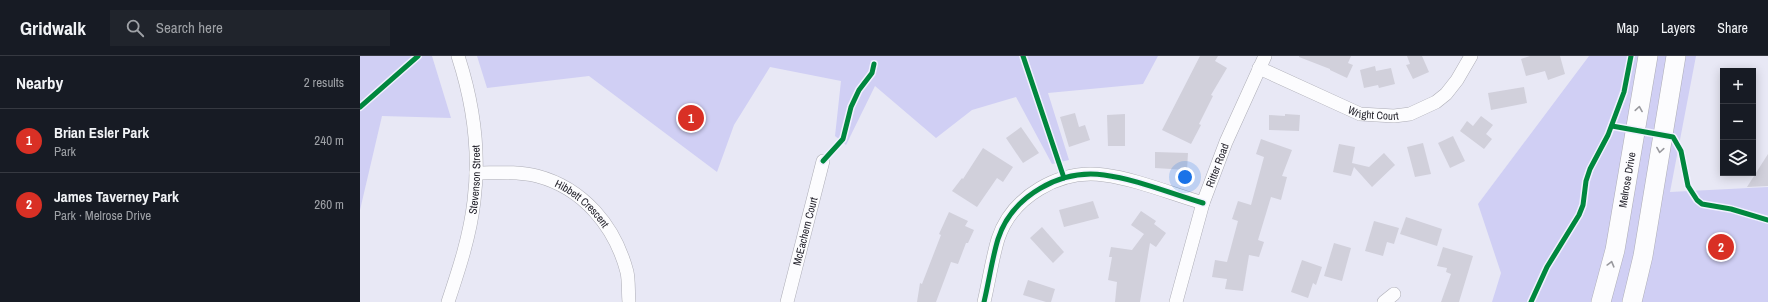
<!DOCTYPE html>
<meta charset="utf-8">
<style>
body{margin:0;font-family:"Archivo Narrow",sans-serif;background:#20242c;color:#f1f3f6}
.controls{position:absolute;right:12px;top:12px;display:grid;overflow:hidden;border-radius:0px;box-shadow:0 2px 10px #0003}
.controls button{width:36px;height:36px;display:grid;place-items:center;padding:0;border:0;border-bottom:1px solid #363941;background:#171b24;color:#f1f3f6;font:20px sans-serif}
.you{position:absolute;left:825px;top:121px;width:14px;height:14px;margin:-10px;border:3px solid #fff;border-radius:50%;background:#1a73e8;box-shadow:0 0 0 6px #1a73e833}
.badge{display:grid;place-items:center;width:26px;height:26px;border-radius:50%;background:#d93025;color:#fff;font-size:13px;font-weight:700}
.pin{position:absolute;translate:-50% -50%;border:2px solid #fff;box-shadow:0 1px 4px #0006}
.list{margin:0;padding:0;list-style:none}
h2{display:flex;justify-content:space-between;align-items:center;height:52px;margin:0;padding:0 16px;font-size:17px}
h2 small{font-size:13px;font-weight:400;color:#9ea1a6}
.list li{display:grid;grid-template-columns:26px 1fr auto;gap:12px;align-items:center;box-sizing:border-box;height:64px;padding:0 16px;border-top:1px solid #363941}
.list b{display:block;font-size:15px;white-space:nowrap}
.list p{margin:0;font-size:13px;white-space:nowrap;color:#9ea1a6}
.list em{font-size:13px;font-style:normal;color:#9ea1a6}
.icon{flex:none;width:22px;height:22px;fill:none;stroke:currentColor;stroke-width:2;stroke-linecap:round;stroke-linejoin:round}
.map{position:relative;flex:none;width:1408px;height:246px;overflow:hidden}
header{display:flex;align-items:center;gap:24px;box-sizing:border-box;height:56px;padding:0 20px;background:#171b24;border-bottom:1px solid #363941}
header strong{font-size:19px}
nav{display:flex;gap:22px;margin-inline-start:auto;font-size:14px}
.search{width:280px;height:36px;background:#20242c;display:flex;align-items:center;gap:10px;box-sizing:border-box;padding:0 14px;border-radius:0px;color:#9ea1a6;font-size:15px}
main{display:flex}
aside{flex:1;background:#171b24}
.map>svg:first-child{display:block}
</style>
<header>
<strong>Gridwalk</strong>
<div class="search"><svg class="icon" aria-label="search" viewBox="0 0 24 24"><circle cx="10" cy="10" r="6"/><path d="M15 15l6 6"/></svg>Search here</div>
<nav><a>Map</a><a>Layers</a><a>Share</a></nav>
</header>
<main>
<aside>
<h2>Nearby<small>2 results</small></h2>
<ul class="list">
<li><span class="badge">1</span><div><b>Brian Esler Park</b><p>Park</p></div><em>240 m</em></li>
<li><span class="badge">2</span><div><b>James Taverney Park</b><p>Park · Melrose Drive</p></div><em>260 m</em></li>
</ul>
</aside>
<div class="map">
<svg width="1408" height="246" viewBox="0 0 1408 246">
<rect width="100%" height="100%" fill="#e8e8f5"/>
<g fill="#d0cff4">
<path d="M0 0H72L91 62 22 60 0 154Z"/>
<path d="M117 0H798L783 28 688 37 709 104 692 108 656 41 612 54 576 82 515 30 486 89 475 80 481 25 410 11 374 69 357 116 229 20 127 32Z"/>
<path d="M1229 0H1336L1310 136 1408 131V246H1132L1141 217 1118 148Z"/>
</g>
<g fill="#d1d0db">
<path d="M840 0H858L855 5 867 12 851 39 853 40 839 68 841 69 831 88 802 74Z"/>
<path d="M939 0H991L988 7 993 9 987 22 970 14V13L939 1Z"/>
<path d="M1047 0H1062L1069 16 1053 23 1046 9 1050 8Z"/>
<path d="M1170 0H1200L1205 18 1188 24 1185 15 1166 20 1161 3Z"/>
<path d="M1015 10 1016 15 1031 12 1035 28 1019 32 1018 29 1004 32 1000 14Z"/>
<path d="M1164 31 1167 47 1131 54 1128 37Z"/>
<path d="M715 57 719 71 725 69 730 84 709 91 700 61Z"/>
<path d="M765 58V90H748L747 59Z"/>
<path d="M925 58 940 59 939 75 909 74V59L925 60Z"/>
<path d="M1121 60 1133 69 1126 78 1132 83 1124 93 1100 75 1107 65 1113 70Z"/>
<path d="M661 71 679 97 663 107 646 82Z"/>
<path d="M1093 80 1105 105 1090 112 1078 87Z"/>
<path d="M901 83 932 94 922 120 927 121 921 144 911 141 898 184 904 186 899 201 889 199 883 235 865 233 867 223 852 221 855 204 867 206 878 165 872 163 878 145 891 149 904 101 896 98Z"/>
<path d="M1063 87 1071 118 1055 121 1047 91Z"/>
<path d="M979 88 995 91 992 107 1009 111 1024 97 1035 109 1012 131 994 111 991 120 973 116Z"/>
<path d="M623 92 653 111 643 126 637 122 617 151 592 135 602 122 603 123Z"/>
<path d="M795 96 828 97 827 114 795 112Z"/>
<path d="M1408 98V130L1387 131Z"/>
<path d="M733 145 739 162 704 171 699 154Z"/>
<path d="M781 155 796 165 794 168 806 177 796 191 790 187 780 246H755L757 226 748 224 752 201H749L751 191 772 194 784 178 771 169Z"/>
<path d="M589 156 608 165 605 170 614 174 608 187H606L598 208 591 206 576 246H557L560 227 562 228 581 179 579 178Z"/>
<path d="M1046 161 1082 173 1077 190 1040 178Z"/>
<path d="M1014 165 1039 172 1034 188 1027 186 1023 200 1005 195Z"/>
<path d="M682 171 704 196 693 207 670 182Z"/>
<path d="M974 187 991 192 982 225 964 220Z"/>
<path d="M1083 191 1113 200 1099 246H1081L1091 218 1086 216 1087 212 1077 210Z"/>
<path d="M942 204 962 211 956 229 953 227 948 242 931 236Z"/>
<path d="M668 224 695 233 691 246H686L663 239Z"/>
</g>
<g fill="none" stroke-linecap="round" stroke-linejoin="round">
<g stroke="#adadb6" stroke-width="14">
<g id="minor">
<path id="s1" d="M899 12 1000 58 1034 60 1050 58 1076 46 1086 38 1097 24 1111 0"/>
<path id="s2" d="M116 117C136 117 157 115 177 120 223 132 255 170 267 216 269 225 268 236 269 246"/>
<path id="s3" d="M88 246C99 213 110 180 114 145 120 97 113 46 98 0"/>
<path id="s4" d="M427 246 463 105"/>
<path d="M624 246C629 225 632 203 638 183 652 140 700 113 744 119 776 123 812 138 843 147"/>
<path id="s5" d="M816 246 843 147 866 86 905 0"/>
<path d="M1024 246 1034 238"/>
</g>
</g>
<g stroke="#adadb6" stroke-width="20">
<g id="secondary">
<path id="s6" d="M1241 246 1255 194 1288 0"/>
<path d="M1272 246 1283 200 1316 0"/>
</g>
</g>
<use href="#minor" stroke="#fcfcfe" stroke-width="13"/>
<use href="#secondary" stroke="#fcfcfe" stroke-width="19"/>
<g stroke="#f1f1ff" stroke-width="8">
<g id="cycleway">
<path d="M663 0 704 122"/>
<path d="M0 51 58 0"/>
<path d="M1252 70 1313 81 1321 95 1328 130 1337 144 1342 148 1371 153 1408 164"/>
<path d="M463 105 483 83 491 51 499 34 512 17 514 8"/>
<path d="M624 246C629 225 632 203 638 183 652 140 700 113 744 119 776 123 812 138 843 147"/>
<path d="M1171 246 1187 211 1219 159 1223 149 1226 125 1230 113 1248 79 1264 36 1271 0"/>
</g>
</g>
<use href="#cycleway" stroke="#00873e" stroke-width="5"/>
</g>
<defs><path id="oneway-chevron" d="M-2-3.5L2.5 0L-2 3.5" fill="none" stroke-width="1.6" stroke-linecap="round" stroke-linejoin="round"/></defs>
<g stroke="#99999e">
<use href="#oneway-chevron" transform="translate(1279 53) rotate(-81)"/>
<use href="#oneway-chevron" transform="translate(1300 94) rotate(99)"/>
<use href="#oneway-chevron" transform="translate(1251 208) rotate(-75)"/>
</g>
<g text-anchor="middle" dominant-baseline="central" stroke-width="3" stroke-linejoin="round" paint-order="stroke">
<g font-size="11" fill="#201f28" stroke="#f1f1ff">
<text stroke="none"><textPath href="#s1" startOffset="124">Wright Court</textPath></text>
<text stroke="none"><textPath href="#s5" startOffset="143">Ritter Road</textPath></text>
<text stroke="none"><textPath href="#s3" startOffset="126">Stevenson Street</textPath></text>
<text stroke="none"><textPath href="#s6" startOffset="125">Melrose Drive</textPath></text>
<text stroke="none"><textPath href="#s2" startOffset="115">Hibbett Crescent</textPath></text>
<text stroke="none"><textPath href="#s4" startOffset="73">McEachern Court</textPath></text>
</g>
</g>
</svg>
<div class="controls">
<button>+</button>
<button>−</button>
<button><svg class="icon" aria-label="layers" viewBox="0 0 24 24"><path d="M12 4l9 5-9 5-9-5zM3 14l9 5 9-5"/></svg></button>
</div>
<div class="you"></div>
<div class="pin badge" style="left:331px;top:62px">1</div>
<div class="pin badge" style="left:1361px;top:191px">2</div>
</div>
</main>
